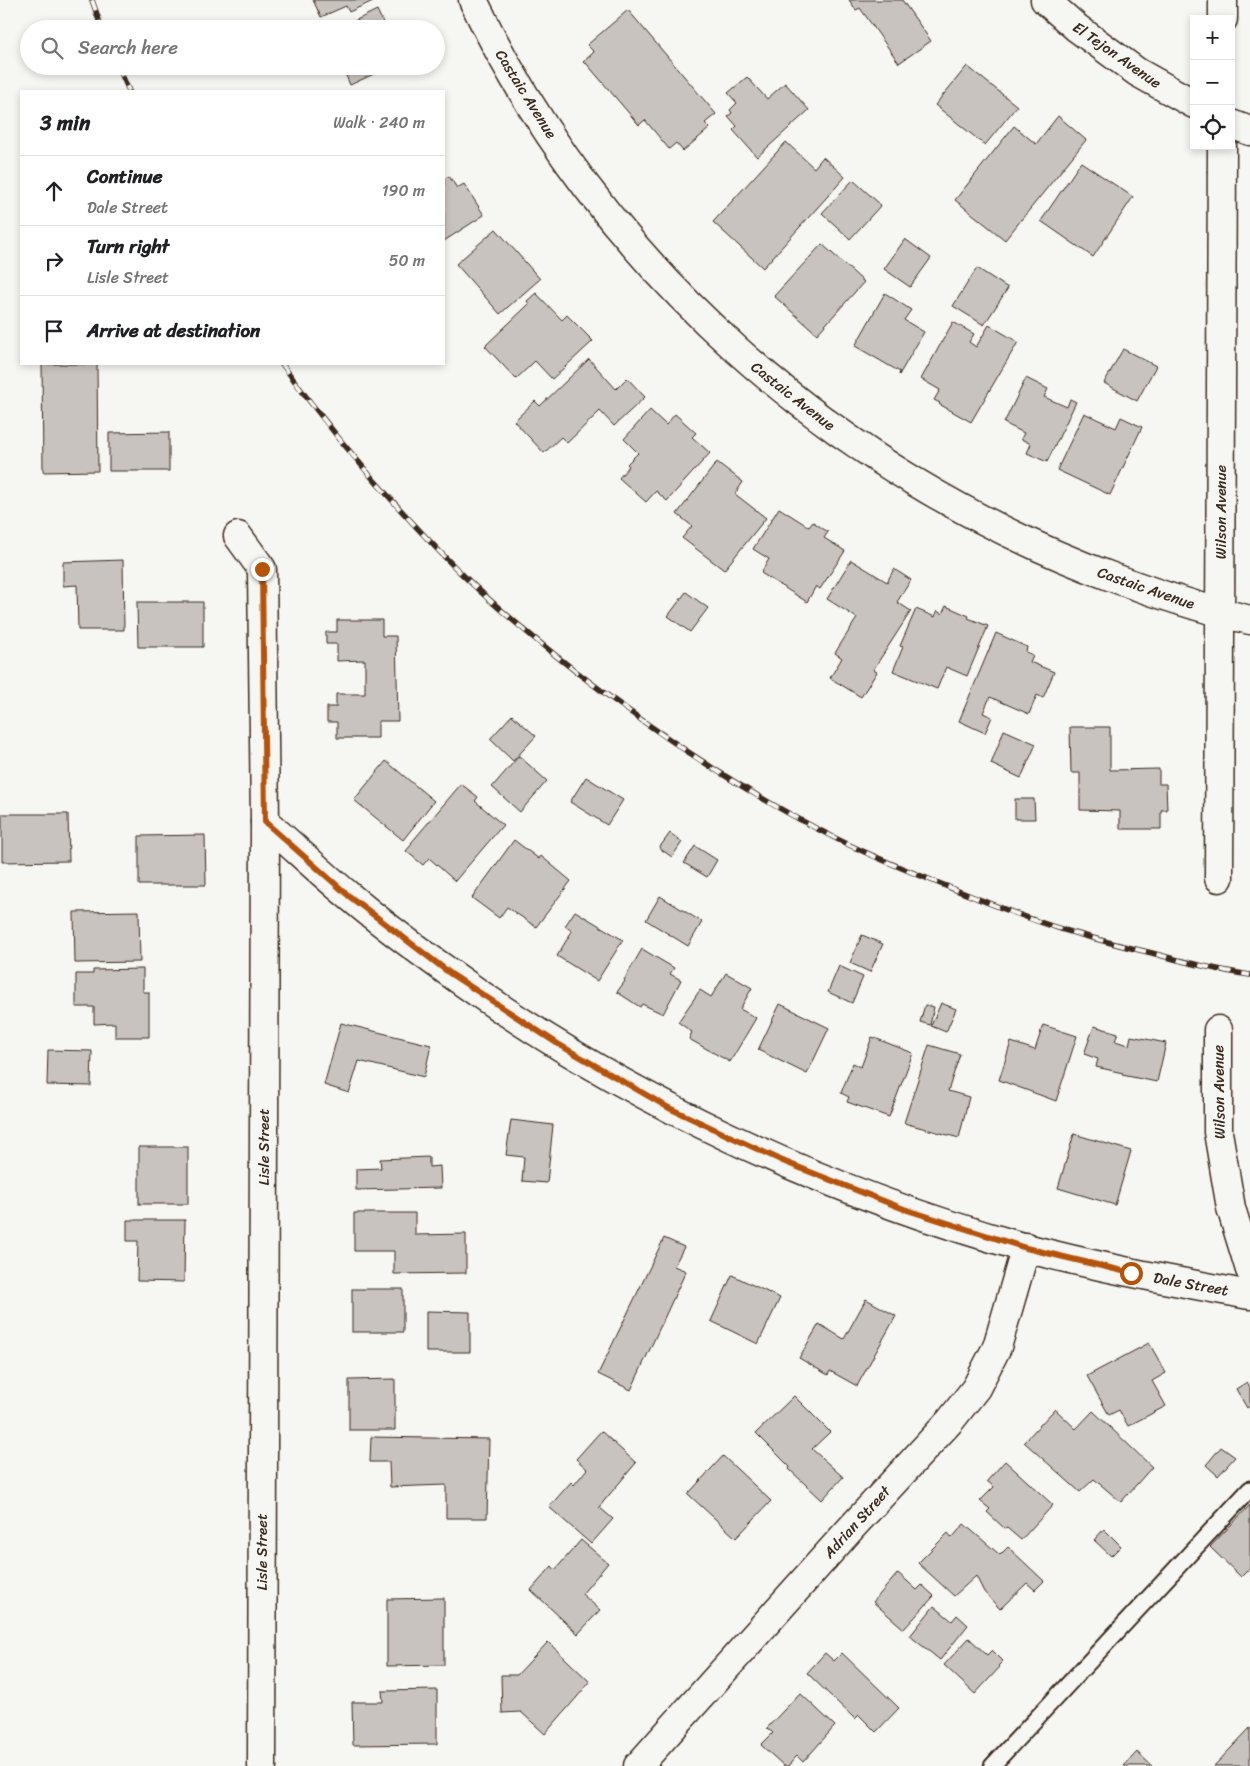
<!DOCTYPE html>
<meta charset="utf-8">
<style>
body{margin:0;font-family:Sriracha,sans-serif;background:#f6f6f6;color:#202124}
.controls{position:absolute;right:15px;top:15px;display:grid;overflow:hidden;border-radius:0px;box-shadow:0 2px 8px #0003}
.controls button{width:45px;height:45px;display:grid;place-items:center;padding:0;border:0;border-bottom:1px solid #e0e0e0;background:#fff;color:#202124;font:25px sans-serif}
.stop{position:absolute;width:15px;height:15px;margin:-11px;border:4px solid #b45309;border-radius:50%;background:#fff}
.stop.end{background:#b45309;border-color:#fff;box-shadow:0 1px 5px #0008}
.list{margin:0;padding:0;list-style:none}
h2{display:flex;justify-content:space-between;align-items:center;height:65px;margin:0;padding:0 20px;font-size:21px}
h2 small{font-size:16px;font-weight:400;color:#757577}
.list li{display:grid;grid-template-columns:32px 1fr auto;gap:15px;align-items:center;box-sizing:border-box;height:70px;padding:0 20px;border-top:1px solid #e0e0e0}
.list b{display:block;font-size:19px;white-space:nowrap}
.list p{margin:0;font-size:16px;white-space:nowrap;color:#757577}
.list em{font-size:16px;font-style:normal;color:#757577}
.icon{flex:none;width:28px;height:28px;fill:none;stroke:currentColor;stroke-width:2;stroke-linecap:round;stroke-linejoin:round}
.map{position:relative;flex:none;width:1250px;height:1766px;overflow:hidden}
.search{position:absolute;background:#fff;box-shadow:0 2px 8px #0003;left:20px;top:20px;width:425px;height:55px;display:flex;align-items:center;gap:12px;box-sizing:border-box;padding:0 18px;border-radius:28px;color:#757577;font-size:19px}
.panel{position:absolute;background:#fff;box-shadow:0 2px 8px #0003;left:20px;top:90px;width:425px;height:275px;border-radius:0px}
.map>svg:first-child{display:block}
</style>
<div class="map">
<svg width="1250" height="1766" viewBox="0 0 1250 1766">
<rect width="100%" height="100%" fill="#f6f6f2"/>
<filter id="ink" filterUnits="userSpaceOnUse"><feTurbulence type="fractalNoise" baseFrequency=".02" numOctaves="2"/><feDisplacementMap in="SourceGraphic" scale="10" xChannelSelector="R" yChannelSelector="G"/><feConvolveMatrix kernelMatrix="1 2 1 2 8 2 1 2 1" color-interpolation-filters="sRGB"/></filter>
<g filter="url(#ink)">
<g fill="#c8c3be" stroke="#3b2a1e">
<path d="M313 0H373V1L349 12 346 6 321 17Z"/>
<path d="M849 0H902L931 41 899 63 860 8 856 10Z"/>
<path d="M377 10 386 29H338Z"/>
<path d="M628 10 716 114 705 123 710 128 683 151 676 143 669 149 645 120 639 125 586 63 585 64 583 62 594 52 587 45Z"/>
<path d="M342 66H391L350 85Z"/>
<path d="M967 66 1017 106 985 145 935 105Z"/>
<path d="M747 77 767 99 785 83 809 110 757 157 733 130 737 126 728 116 732 113 730 110 737 103 728 93Z"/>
<path d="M1058 116 1086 140 1005 240 955 200 1014 126 1036 144Z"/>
<path d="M786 142 814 168 823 157 845 177 763 268 713 222Z"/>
<path d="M1081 162 1133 197 1093 257 1041 221Z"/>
<path d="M449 176 457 188 464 184 484 215 444 241V179Z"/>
<path d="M853 180 881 205 850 239 822 213Z"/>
<path d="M496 229 540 279 500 314 456 264Z"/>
<path d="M905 239 931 258 910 287 884 269Z"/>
<path d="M822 244 864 282 817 334 774 296Z"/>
<path d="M977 268 1008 288 984 325 953 306Z"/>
<path d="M536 293 562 320 567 315 593 341 552 379 535 361 516 379 485 346 529 304 527 301Z"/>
<path d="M885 293 911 310 904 320 924 332 899 375 900 372 855 346Z"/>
<path d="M953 322 974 334 969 342 976 347 989 325 1018 342 971 422 939 404 940 403 934 400 940 390 921 379Z"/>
<path d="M1123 349 1156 366 1137 401 1104 383Z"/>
<path d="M589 359 616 389 627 378 645 397 614 426 600 411 567 443 561 437 544 453 514 421 535 401 540 406Z"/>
<path d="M42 364H97L98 471 43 472Z"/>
<path d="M1026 378 1048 389 1044 397 1067 407 1070 399 1076 402 1047 462 1027 453 1031 444 1021 439 1024 433 1004 423Z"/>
<path d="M650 410 666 425 675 414 696 433 692 437 710 453 667 501 656 491 646 502 619 478 629 466 627 464 638 453 624 439Z"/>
<path d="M1084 413 1116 428 1121 417 1142 427 1110 495 1057 470Z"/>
<path d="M169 432V471H109V433Z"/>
<path d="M717 462 743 482 735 494 766 518 724 570 682 538 692 526 677 514Z"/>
<path d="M779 508 809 527 813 522 828 532 824 538 845 551 820 589 816 586 807 602 761 573 769 559 753 549Z"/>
<path d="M123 560 124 630H78L77 585 63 586V562Z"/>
<path d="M851 560 887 582 894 569 911 580 897 602 911 611 873 670 877 672 861 697 830 678 842 658 835 653 857 618 827 599Z"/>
<path d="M686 592 708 608 690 632 668 616Z"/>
<path d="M137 602H203V647H138Z"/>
<path d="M946 606 969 616 968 618 988 626 967 676 946 667 937 689 893 671 903 647 900 646 916 609 935 617 937 611 942 614Z"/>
<path d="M337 620H382V636H396L398 721H378V738H337V722H327V707H336V694H365V660L337 661V644H326V632H337Z"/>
<path d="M996 633 1027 647 1026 652 1033 655 1030 662 1054 672 1043 698 1037 695 1029 714 990 697 983 713 992 717 985 733 959 721Z"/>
<path d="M512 715 536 736 513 761 490 739Z"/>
<path d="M1070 727H1110V770L1159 769V784H1166L1167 810H1161V829H1120V811L1080 810V773H1071Z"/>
<path d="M1004 730 1036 744 1021 778 991 764Z"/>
<path d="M519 756 547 781 520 812 492 787Z"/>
<path d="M386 761 434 801 403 840 354 800Z"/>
<path d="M586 777 623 800 607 825 570 802Z"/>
<path d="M461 784 478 797 475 801 503 825 455 881 429 858 423 865 406 851 412 844 411 843Z"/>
<path d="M1015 799H1034L1035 819H1015Z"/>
<path d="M2 814H68L69 861 2 862Z"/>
<path d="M670 833 682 842 672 857 659 848Z"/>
<path d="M205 835 206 885H139V836Z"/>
<path d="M514 840 539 859 541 856 571 881 536 927 507 907 499 918 472 898Z"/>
<path d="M695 846 717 860 707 877 684 863Z"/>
<path d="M660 896 702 922 688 946 646 920Z"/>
<path d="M139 911 140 962 75 963 74 912Z"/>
<path d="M575 911 623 940 597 981 557 956 572 931 565 926Z"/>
<path d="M862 935 883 944 870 972 850 963Z"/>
<path d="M642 949 674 968 670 974 681 980 663 1014 642 1004 640 1007 617 992 625 981 624 980Z"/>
<path d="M839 966 863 977 852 1003 828 992Z"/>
<path d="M143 969V992H149V1037H115V1023L94 1024V1007H76V974H93V970Z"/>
<path d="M726 973 752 988 740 1009 756 1018 730 1062 689 1039 692 1032 678 1022 700 990 711 997Z"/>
<path d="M941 1003 956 1009 946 1032 931 1026Z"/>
<path d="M780 1004 829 1028 807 1074 758 1050Z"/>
<path d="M925 1005 934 1007 930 1025 920 1022Z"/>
<path d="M341 1023 431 1045 424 1077 359 1061 349 1093 324 1085Z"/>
<path d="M1043 1025 1077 1036 1056 1101 999 1080 1011 1042 1035 1050Z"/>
<path d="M1094 1026 1118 1033 1115 1041 1129 1045 1131 1036 1166 1043 1157 1082 1122 1075 1123 1073 1096 1067 1098 1059 1084 1054Z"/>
<path d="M872 1037 913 1053 889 1117 847 1102 849 1097 841 1093 853 1063 861 1067Z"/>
<path d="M929 1045 960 1054 948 1091 969 1097 959 1138 904 1123Z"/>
<path d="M48 1050 92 1051 91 1086 47 1085Z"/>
<path d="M511 1120 553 1125 547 1183 522 1181 524 1157 506 1155Z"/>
<path d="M1074 1134 1131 1151 1115 1205 1058 1188Z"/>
<rect x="139" y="1147" width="49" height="57"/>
<path d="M429 1157V1167L440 1166 441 1188 356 1190V1169L381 1168 380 1159Z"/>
<path d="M354 1213H415V1235L466 1234V1273L394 1274V1251H354Z"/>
<path d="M127 1220H185L184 1282 137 1281 138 1241H127Z"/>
<path d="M664 1238 684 1247 674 1266 686 1271 631 1390 598 1374Z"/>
<path d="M732 1275 780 1298 758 1344 711 1321Z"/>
<rect x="352" y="1289" width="51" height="43"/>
<path d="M866 1299 896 1316 857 1386 830 1371 828 1375 799 1358 819 1324 844 1339Z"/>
<path d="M426 1311 470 1312V1352H426Z"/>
<path d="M1149 1343 1166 1373 1152 1381 1166 1406 1128 1426 1119 1410 1109 1415 1087 1376Z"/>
<path d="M395 1379V1430H349V1380Z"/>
<path d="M1247 1382 1250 1387V1406L1247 1408 1236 1389Z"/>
<path d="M794 1396 830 1432 812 1449 843 1477 822 1500 789 1469 790 1467 756 1433Z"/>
<path d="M1055 1409 1076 1429 1093 1411 1152 1467 1121 1502 1094 1479 1080 1492 1024 1442Z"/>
<path d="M601 1431 636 1463 599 1507 613 1519 591 1544 549 1507 571 1482 574 1485 587 1469 576 1459Z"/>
<path d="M371 1437 489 1439 487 1518H446V1485L390 1487 389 1462H370Z"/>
<path d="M1221 1447 1235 1457 1218 1476 1206 1465Z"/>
<path d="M723 1456 771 1501 736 1538 688 1494Z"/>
<path d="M1005 1461 1053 1505 1021 1540 1007 1528 1005 1529 987 1512 990 1509 980 1501 994 1487 987 1481Z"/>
<path d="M1250 1505V1568L1241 1577 1210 1547Z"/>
<path d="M964 1524 1000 1555 1008 1547 1044 1581 1035 1590 1027 1583 1000 1609 984 1592 976 1576 954 1596 918 1563 948 1533 952 1538Z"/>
<path d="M1104 1529 1121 1546 1111 1556 1094 1540Z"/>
<path d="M581 1540 608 1563 582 1594 600 1610 578 1634 531 1590 552 1566 555 1570Z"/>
<path d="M898 1573 917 1590 922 1585 934 1596 904 1629 873 1602Z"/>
<path d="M444 1598V1665L387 1666V1599Z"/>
<path d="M934 1606 952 1621 957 1615 968 1625 940 1660 910 1636Z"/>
<path d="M969 1638 987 1655 992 1650 1003 1661 998 1666 1000 1667 975 1694 944 1665Z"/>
<path d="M548 1642 590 1682 545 1734 521 1712 502 1713 501 1675H517Z"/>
<path d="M825 1653 834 1661 842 1653 899 1708 876 1732 859 1715 855 1719 807 1673Z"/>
<path d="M437 1690V1744L353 1745 352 1702H383L382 1691Z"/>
<path d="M800 1693 835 1726 803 1762 797 1756 788 1766H784L761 1745 773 1733 767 1728Z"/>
<path d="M1250 1728V1766H1214Z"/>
<path d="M1137 1752 1152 1766H1124Z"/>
</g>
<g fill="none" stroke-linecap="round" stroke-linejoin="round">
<g stroke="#3b2a1e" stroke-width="19">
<path id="lane" d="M992 1766 1250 1489"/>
</g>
<g stroke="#3b2a1e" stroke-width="31">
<g id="street">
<path d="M473 0C600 266 837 475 1112 577 1157 594 1203 609 1250 620"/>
<path d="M1045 0 1077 28 1137 72 1194 104"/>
<path d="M1223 19V0"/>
<path d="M1231 124 1250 131"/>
<path d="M238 536 262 569 265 822 262 1766"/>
<path d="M265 822C293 846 320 872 348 895 381 923 416 949 450 973 623 1098 822 1191 1026 1248 1100 1268 1175 1281 1250 1295"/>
<path d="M1219 878 1222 146"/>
<path d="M1218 1030V1132L1231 1208 1250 1270"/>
<path d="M638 1766 853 1526 950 1421 976 1388 997 1347 1026 1247"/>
</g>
</g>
<use href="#lane" stroke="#f6f6f2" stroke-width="15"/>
<use href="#street" stroke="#f6f6f2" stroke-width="28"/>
<g stroke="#3b2a1e" stroke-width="5.5">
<g id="rail">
<path d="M92 0 102 29"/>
<path d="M118 66 129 91"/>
<path d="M282 364C330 431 384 494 441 553 482 596 528 634 574 670 657 734 743 792 837 839 875 858 916 874 956 890 991 904 1025 918 1061 929 1091 938 1122 946 1152 953 1184 962 1217 970 1250 975"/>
</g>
</g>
<use href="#rail" stroke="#f6f6f2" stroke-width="4" stroke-dasharray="11" stroke-linecap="butt"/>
</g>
</g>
<g fill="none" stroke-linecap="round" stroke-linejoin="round" filter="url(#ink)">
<path stroke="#b45309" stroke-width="6" d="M262 569 265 822 349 896 451 974 558 1044 669 1108 785 1162 904 1209 1026 1248 1131 1273"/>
</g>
<g text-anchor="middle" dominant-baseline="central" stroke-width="4" stroke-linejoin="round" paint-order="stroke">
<g font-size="15" fill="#3b2a1e" stroke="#f6f6f2">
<text transform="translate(1117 55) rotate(35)">El Tejon Avenue</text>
<text transform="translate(526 94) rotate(58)">Castaic Avenue</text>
<text transform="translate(793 396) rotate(38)">Castaic Avenue</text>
<text transform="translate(1221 512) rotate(-90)">Wilson Avenue</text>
<text transform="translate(1146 588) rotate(19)">Castaic Avenue</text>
<text transform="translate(1219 1092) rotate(-91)">Wilson Avenue</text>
<text transform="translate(264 1147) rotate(-90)">Lisle Street</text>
<text transform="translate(1191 1284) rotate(10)">Dale Street</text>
<text transform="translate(857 1522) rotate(-48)">Adrian Street</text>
<text transform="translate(262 1552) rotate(-90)">Lisle Street</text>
</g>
</g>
</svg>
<div class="controls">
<button>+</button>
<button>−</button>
<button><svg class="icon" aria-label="locate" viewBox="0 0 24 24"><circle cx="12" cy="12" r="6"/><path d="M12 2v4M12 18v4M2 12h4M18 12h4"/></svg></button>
</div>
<div class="stop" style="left:1131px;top:1273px"></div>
<div class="stop end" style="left:262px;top:569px"></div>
<div class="search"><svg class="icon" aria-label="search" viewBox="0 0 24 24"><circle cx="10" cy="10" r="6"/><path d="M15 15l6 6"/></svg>Search here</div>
<section class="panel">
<h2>3 min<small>Walk · 240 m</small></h2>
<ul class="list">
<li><svg class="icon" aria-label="ahead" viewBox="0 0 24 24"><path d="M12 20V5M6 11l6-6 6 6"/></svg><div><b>Continue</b><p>Dale Street</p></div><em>190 m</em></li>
<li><svg class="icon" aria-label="right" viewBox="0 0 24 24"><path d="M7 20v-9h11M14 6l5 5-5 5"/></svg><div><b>Turn right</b><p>Lisle Street</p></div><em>50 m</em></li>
<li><svg class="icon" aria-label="arrive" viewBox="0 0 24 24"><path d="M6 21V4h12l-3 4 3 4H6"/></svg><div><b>Arrive at destination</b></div></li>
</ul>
</section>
</div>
